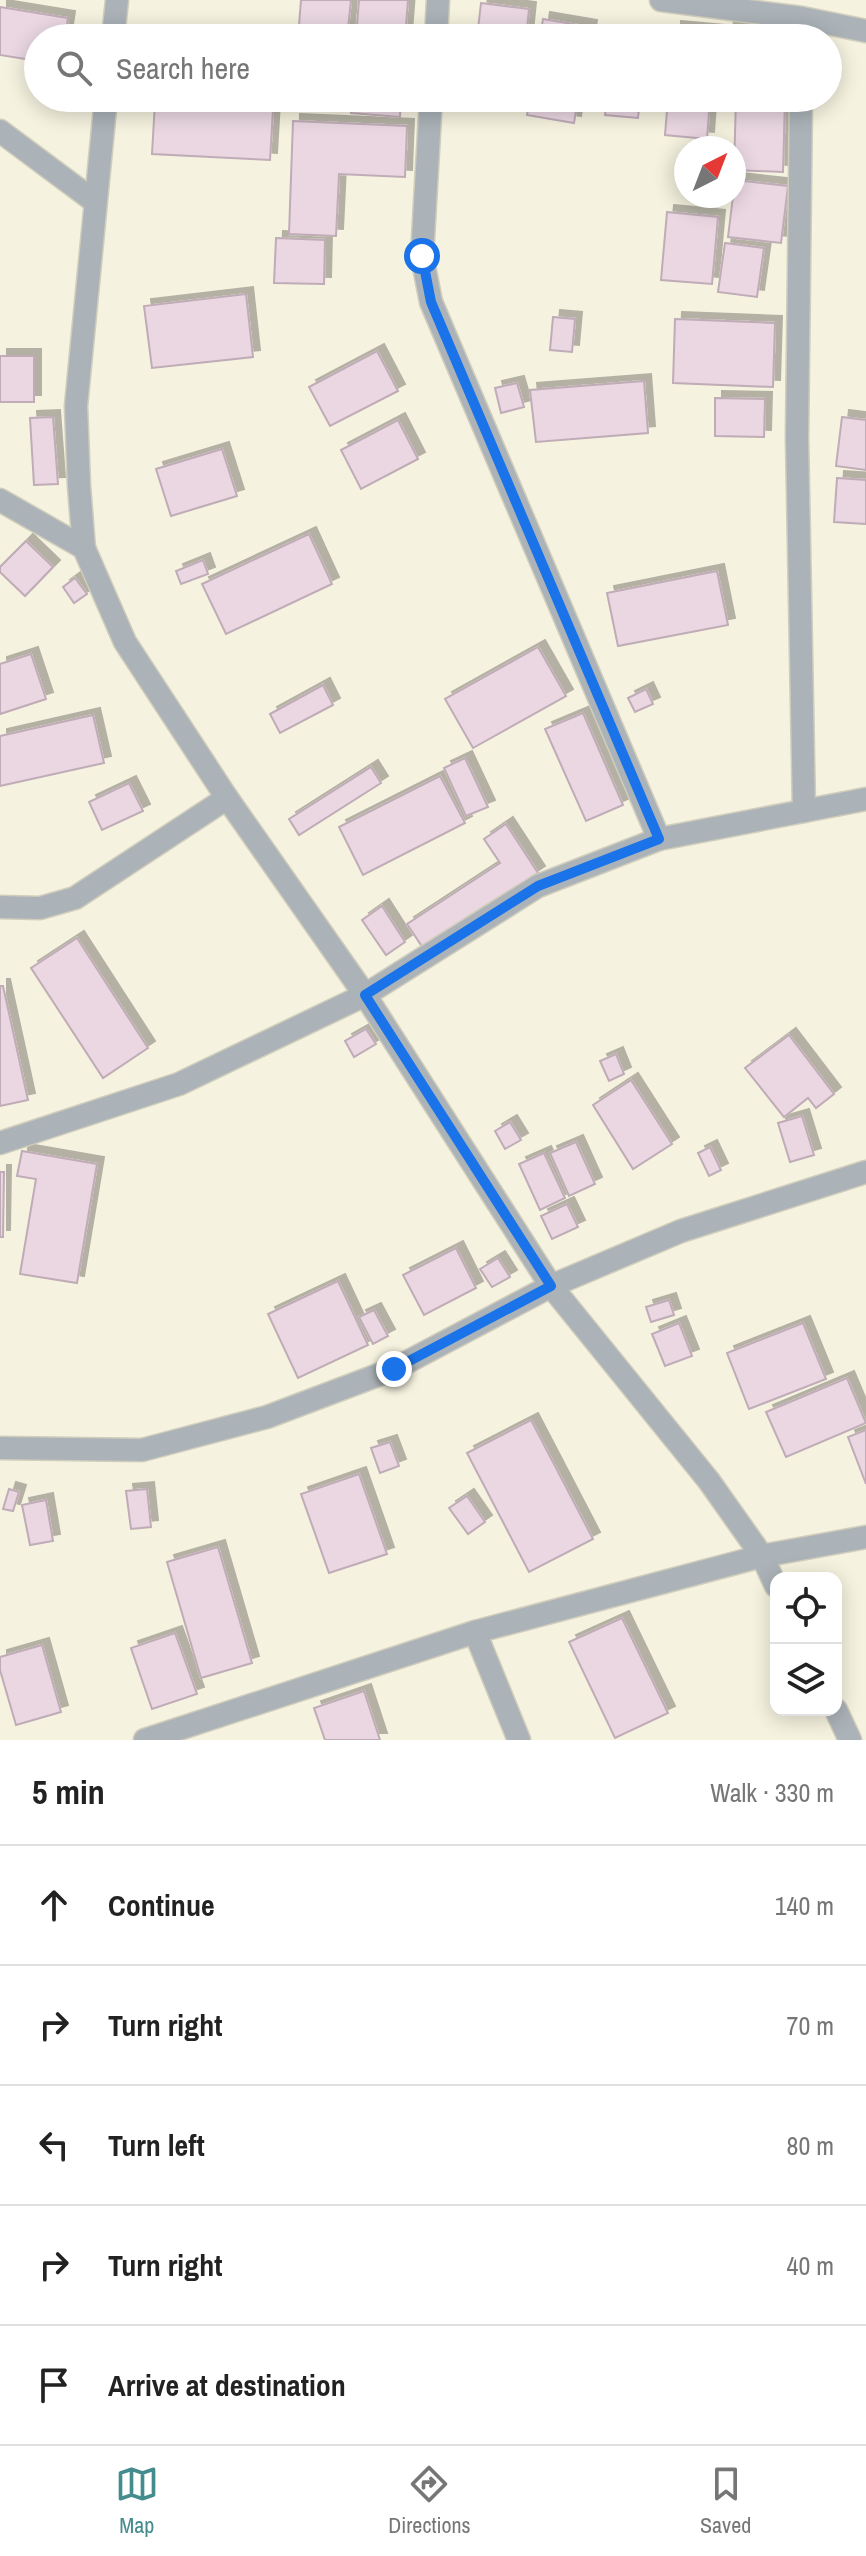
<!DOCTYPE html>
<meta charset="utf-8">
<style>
body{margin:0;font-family:"Archivo Narrow",sans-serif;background:#f6f6f6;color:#222}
.controls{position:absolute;right:24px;bottom:24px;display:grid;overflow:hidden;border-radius:16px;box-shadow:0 4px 20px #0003}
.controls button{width:72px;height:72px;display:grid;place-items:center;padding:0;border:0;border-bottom:2px solid #e0e0e0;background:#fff;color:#222;font:40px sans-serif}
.compass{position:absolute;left:674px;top:136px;width:72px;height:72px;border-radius:50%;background:#fff;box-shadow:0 4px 20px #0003;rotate:42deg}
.stop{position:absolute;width:24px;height:24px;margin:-18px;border:6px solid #1a73e8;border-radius:50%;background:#fff}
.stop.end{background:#1a73e8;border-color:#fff;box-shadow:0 2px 8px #0008}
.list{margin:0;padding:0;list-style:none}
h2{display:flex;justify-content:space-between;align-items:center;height:104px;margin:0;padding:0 32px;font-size:34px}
h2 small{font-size:26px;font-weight:400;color:#767676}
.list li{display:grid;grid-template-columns:52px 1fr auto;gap:24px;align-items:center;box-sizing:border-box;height:120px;padding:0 32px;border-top:2px solid #e0e0e0}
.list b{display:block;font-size:30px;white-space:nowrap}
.list em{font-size:26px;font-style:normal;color:#767676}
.icon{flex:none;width:44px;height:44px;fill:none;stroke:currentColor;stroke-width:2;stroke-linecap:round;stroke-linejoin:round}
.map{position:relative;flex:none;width:866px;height:1740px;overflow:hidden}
.search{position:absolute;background:#fff;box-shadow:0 4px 20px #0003;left:24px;right:24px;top:24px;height:88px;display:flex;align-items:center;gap:20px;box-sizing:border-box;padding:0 28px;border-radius:44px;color:#767676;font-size:30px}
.sheet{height:704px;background:#fff}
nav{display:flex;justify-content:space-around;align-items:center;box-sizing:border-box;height:112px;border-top:2px solid #e0e0e0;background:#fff;font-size:22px;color:#767676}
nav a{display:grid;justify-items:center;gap:4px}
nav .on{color:#448c8e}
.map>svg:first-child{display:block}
</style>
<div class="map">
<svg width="866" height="1740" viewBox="0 0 866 1740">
<defs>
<filter id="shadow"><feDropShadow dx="7" dy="-7" stdDeviation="0" flood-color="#0004"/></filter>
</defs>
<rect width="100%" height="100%" fill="#f5f2df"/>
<g fill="#ead7e2" stroke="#bfacb7" stroke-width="2" filter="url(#shadow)">
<path d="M301 0H351L347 38H298Z"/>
<path d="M359 0H408L405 38H356Z"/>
<path d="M481 3 529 9 526 38H477Z"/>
<path d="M0 7 68 18 65 38H38V61L0 55Z"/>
<path d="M543 19 590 27 588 38H540Z"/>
<path d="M727 26 753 29 752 38H726Z"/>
<path d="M674 28 717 32 716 38H674Z"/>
<path d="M292 98H341L340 106 291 101Z"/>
<path d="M352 98H401L400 117 351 113Z"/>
<path d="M530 98H578L574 123 527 115Z"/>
<path d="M607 98H640L638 118 605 115Z"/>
<path d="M668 98H710L707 139 665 135Z"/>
<path d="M736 98H785L783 172 734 170Z"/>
<path d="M155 102 273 109 270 160 152 154Z"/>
<path d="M293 121 407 126 405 177 339 174 336 236 289 234Z"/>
<path d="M735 180 788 186 781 243 728 237Z"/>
<path d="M667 212 718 217 712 284 661 280Z"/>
<path d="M276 238 325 240 324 284 274 283Z"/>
<path d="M725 243 764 248 757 297 718 292Z"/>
<path d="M246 294 253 357 152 368 144 306Z"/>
<path d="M553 317 575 319 572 352 550 350Z"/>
<path d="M675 319 775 323 773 387 673 383Z"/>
<path d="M377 351 398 391 330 426 309 387Z"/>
<rect x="0" y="356" width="34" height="46"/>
<path d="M644 381 648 433 536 442 530 390Z"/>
<path d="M517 383 524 407 501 413 495 388Z"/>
<path d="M715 398 765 399 764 437 715 436Z"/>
<path d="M53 417 58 484 34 485 30 418Z"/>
<path d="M842 417 866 420V470L836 466Z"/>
<path d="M398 420 418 459 361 489 341 450Z"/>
<path d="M222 449 237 496 171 516 156 469Z"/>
<path d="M837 478 866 480V524L834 522Z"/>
<path d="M309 534 332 584 226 634 202 584Z"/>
<path d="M26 541 53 567 25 596 0 572V567Z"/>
<path d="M203 560 208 574 181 584 176 571Z"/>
<path d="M717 571 728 625 618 646 607 593Z"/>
<path d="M75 578 87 594 74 603 63 587Z"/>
<path d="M538 647 566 696 473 748 445 699Z"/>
<path d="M31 654 46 699 0 714V664Z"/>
<path d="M323 685 333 705 280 733 270 714Z"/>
<path d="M646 689 653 704 635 712 628 698Z"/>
<path d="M583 713 623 805 586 821 545 729Z"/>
<path d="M93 715 104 763 0 786V736Z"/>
<path d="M465 758 488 807 466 816 444 768Z"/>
<path d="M371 767 381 783 299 835 289 819Z"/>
<path d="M440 776 465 823 363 875 339 827Z"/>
<path d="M129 783 143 811 102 830 89 802Z"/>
<path d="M506 824 538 873 423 948 407 924 500 863 484 839Z"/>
<path d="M382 906 405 942 386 955 362 920Z"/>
<path d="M77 938 148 1048 103 1078 31 968Z"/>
<path d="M0 986H3L28 1100 0 1106Z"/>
<path d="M366 1029 376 1044 354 1057 345 1041Z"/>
<path d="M789 1035 834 1094 816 1108 808 1098 784 1117 745 1068Z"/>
<path d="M616 1054 624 1074 609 1081 600 1061Z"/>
<path d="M631 1080 672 1144 633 1169 593 1105Z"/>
<path d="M802 1116 814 1155 790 1162 778 1123Z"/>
<path d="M510 1122 521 1140 505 1149 495 1131Z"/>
<path d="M576 1142 595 1184 569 1196 550 1153Z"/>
<path d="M710 1147 721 1170 709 1176 698 1153Z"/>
<path d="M22 1151 97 1164 77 1283 20 1274 36 1179 17 1176Z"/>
<path d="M544 1153 565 1198 540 1210 519 1164Z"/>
<path d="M0 1172H4L3 1237H0Z"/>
<path d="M567 1204 578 1227 552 1239 541 1216Z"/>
<path d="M456 1248 476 1288 424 1315 403 1275Z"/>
<path d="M498 1258 510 1277 492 1287 480 1269Z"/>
<path d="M338 1281 368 1345 298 1378 268 1314Z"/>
<path d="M669 1300 674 1315 651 1322 646 1307Z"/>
<path d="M374 1310 388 1336 373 1344 359 1317Z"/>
<path d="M679 1323 692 1356 665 1366 652 1334Z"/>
<path d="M803 1323 826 1379 749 1409 727 1353Z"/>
<path d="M847 1378 866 1423 786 1457 766 1412Z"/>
<path d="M531 1420 593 1539 529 1572 467 1453Z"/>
<path d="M866 1430V1484L848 1437Z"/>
<path d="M390 1442 399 1466 380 1473 371 1448Z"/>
<path d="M359 1474 387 1554 329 1573 301 1494Z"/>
<path d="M9 1489 19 1492 13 1511 3 1509Z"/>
<path d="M147 1489 151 1527 131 1529 126 1491Z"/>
<path d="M467 1496 485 1522 468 1534 449 1508Z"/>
<path d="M46 1500 53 1541 30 1545 22 1505Z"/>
<path d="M218 1547 252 1663 201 1678 167 1562Z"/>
<path d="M622 1618 668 1713 615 1738 569 1642Z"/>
<path d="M175 1633 197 1694 152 1709 131 1648Z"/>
<path d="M42 1645 61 1712 16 1725 0 1670V1657Z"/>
<path d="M364 1691 380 1740H325L314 1708Z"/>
</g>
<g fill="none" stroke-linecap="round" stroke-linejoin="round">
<g stroke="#d0cdbc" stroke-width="25">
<g id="minor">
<path d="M661 0 802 18 866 31"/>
<path d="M113 38 117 0"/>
<path d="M436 38 438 0"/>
<path d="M106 98 76 406 79 486 84 548 125 642 227 798 365 995 551 1286 709 1481 762 1556 776 1586"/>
<path d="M431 98 422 256 431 302 659 839"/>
<path d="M801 98 797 438 804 811"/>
<path d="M0 131 94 201"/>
<path d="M0 500 84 548"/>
<path d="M0 907 40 908 75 898 227 798"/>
<path d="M0 1143 179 1084 365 995 538 886 659 839 866 799"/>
<path d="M0 1448 142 1450 267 1417 394 1369 551 1286 681 1231 866 1172"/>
<path d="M475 1632 519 1740"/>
<path d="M836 1710 850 1740"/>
<path d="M145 1740 475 1632 762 1556 866 1537"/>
</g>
</g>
<use href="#minor" stroke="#abb3b8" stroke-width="22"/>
</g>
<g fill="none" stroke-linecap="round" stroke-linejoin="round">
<path stroke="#1a73e8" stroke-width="10" d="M394 1369 551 1286 365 995 538 886 659 839 431 302 422 256"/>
</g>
</svg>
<div class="controls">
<button><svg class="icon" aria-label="locate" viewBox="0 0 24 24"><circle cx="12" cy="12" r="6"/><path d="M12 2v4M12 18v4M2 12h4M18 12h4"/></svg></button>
<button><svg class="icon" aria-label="layers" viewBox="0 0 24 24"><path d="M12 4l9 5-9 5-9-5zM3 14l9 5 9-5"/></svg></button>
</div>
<svg class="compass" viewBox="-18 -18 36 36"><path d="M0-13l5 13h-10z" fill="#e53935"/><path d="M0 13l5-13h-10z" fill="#767676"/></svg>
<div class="stop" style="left:422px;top:256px"></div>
<div class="stop end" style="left:394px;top:1369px"></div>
<div class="search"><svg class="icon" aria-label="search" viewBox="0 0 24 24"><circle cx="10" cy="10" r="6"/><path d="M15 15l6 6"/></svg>Search here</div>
</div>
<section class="sheet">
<h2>5 min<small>Walk · 330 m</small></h2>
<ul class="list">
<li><svg class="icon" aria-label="ahead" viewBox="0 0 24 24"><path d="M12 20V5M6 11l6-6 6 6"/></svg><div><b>Continue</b></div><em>140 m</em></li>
<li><svg class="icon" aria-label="right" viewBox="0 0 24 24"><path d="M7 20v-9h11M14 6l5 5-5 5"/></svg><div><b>Turn right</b></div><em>70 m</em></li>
<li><svg class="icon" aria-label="left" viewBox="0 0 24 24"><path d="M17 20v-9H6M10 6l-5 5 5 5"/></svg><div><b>Turn left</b></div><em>80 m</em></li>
<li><svg class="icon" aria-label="right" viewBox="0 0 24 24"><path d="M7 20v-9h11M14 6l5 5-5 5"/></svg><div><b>Turn right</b></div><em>40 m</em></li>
<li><svg class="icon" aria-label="arrive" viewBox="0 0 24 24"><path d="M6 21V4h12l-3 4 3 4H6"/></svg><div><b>Arrive at destination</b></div></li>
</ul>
</section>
<nav>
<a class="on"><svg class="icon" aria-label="map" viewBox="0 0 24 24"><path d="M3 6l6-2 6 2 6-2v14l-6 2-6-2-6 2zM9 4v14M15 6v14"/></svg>Map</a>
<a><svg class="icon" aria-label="directions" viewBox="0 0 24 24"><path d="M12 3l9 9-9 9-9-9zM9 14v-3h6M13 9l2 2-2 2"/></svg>Directions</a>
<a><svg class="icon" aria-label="saved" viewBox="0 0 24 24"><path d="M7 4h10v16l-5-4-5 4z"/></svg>Saved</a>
</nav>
